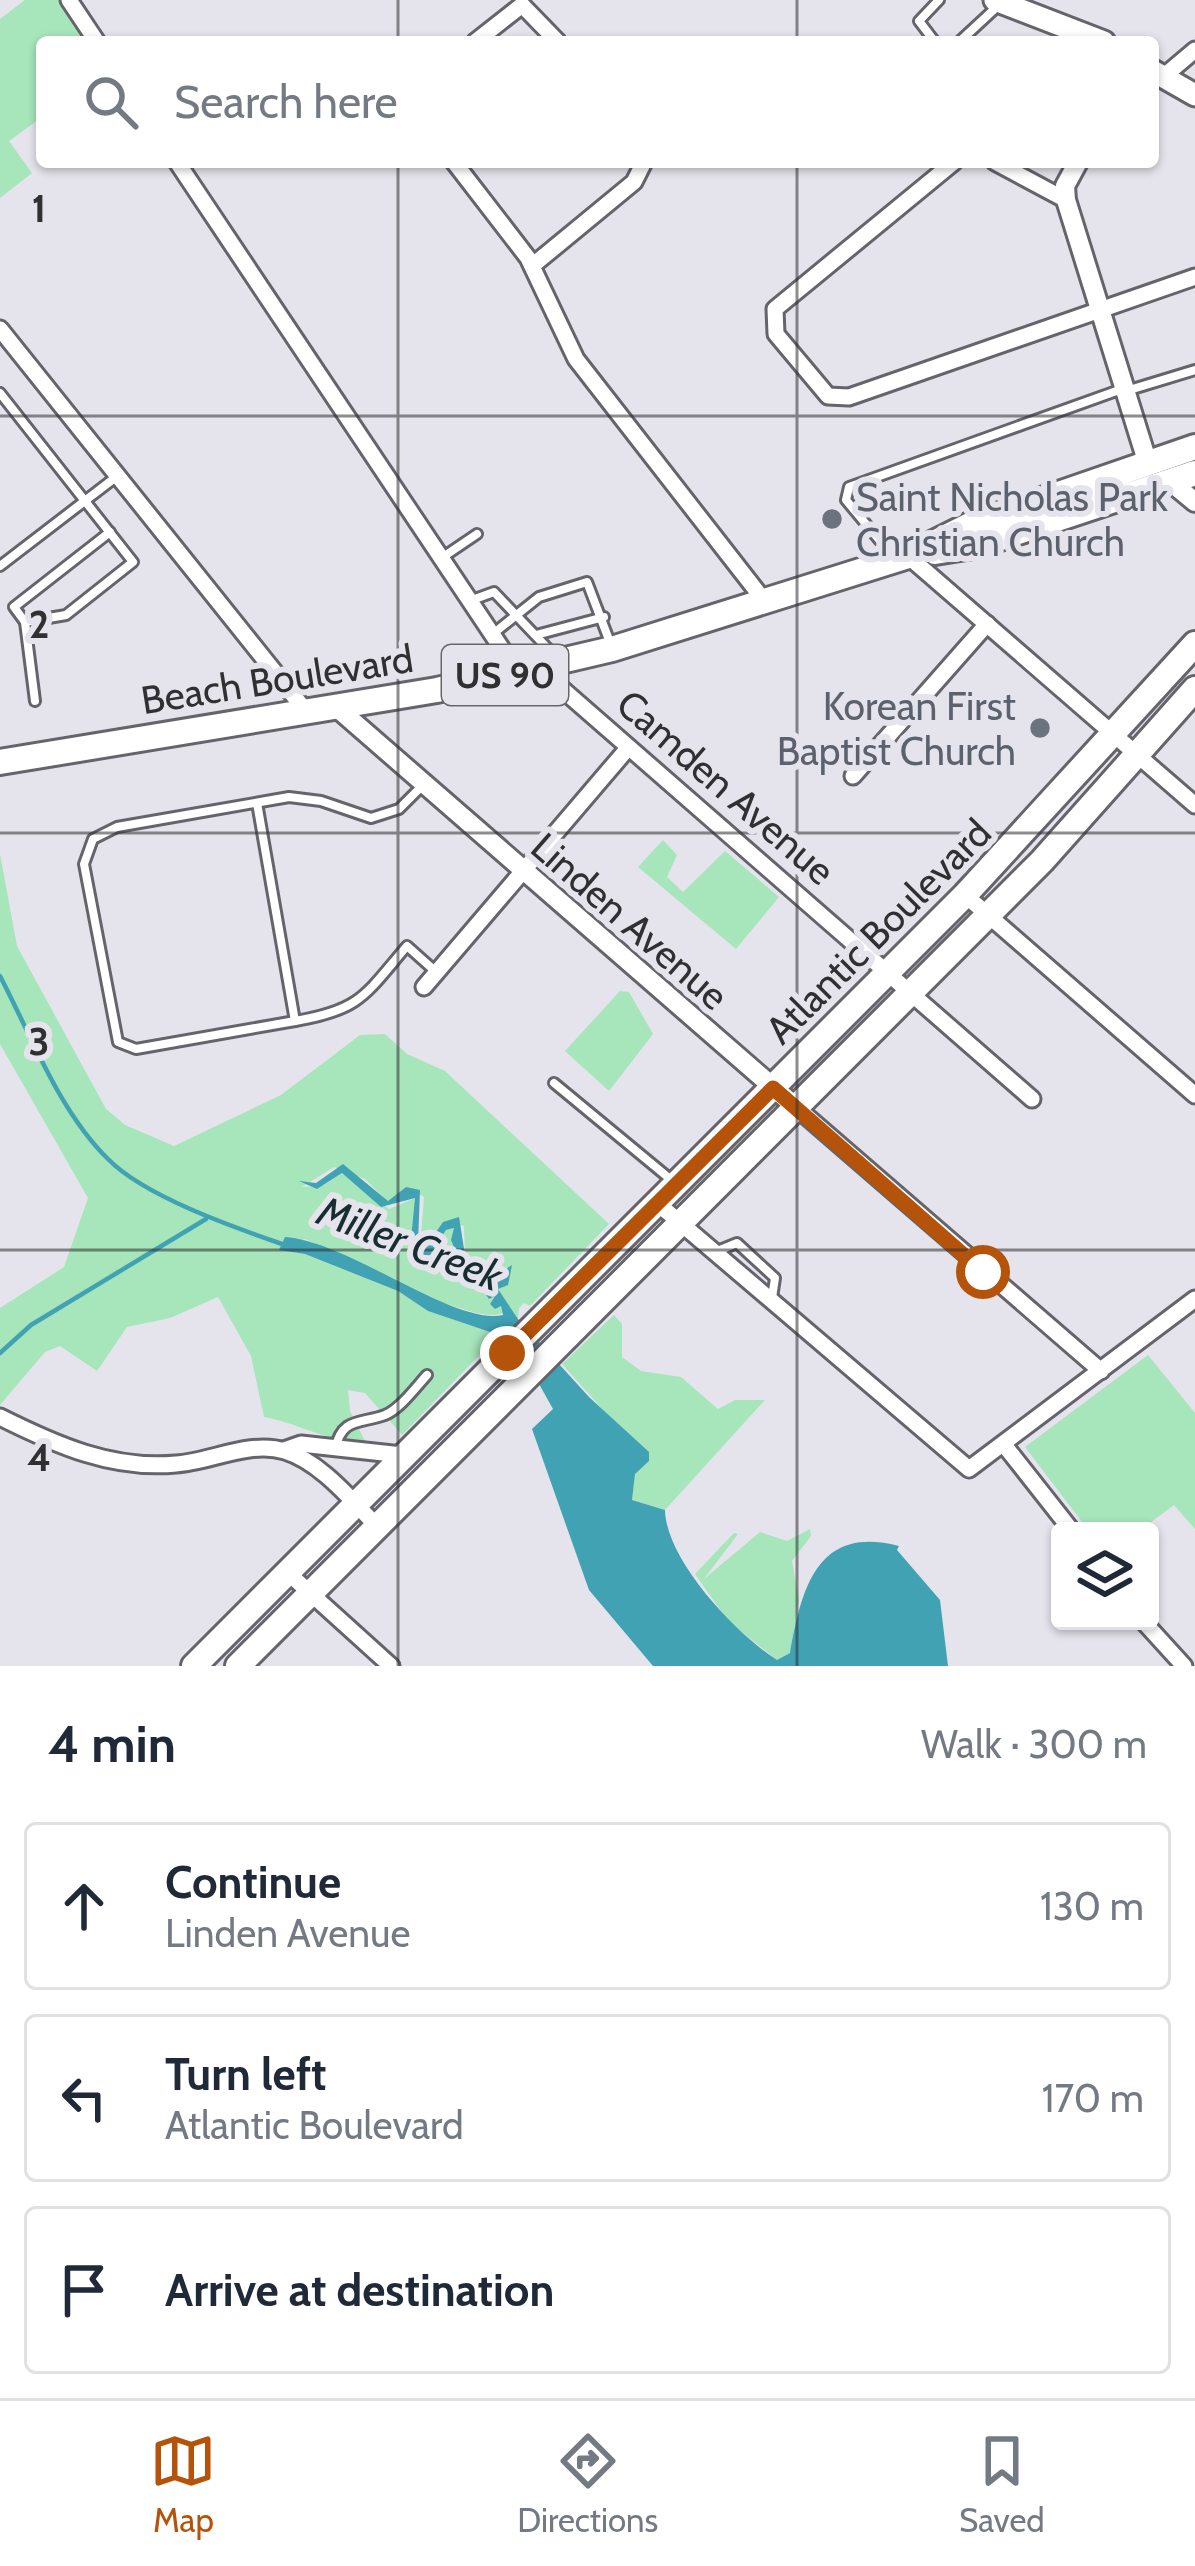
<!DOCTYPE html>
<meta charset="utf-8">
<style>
body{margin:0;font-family:Cabin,sans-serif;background:#f6f6f7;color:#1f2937}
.controls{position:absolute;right:36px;bottom:36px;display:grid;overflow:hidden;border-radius:12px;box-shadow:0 3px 9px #0004}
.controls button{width:108px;height:108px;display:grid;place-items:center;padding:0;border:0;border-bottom:3px solid #e0e1e3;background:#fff;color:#1f2937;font:60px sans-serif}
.stop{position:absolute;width:36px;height:36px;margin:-27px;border:9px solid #b45309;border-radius:50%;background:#fff}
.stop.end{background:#b45309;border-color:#fff;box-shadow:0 3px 12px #0008}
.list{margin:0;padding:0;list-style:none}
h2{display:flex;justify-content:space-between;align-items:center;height:156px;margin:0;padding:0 48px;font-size:51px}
h2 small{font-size:39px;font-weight:400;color:#747a83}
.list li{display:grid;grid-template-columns:78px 1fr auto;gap:36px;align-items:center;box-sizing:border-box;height:168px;margin:0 24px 24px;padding:0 24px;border:3px solid #e0e1e3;border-radius:12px}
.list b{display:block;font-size:45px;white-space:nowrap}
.list p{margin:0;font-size:39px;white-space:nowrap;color:#747a83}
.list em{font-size:39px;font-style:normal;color:#747a83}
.icon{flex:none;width:66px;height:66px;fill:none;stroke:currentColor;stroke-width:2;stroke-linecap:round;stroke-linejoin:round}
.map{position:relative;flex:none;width:1195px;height:1666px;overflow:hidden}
.search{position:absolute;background:#fff;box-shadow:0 3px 9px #0004;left:36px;right:36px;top:36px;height:132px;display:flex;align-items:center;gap:30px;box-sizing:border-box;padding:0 42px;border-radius:12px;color:#747a83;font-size:45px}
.sheet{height:732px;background:#fff}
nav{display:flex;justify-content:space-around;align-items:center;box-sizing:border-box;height:168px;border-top:3px solid #e0e1e3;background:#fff;font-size:33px;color:#747a83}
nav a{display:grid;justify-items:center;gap:6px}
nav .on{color:#b45309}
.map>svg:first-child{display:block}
</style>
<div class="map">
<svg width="1195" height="1666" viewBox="0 0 1195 1666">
<rect width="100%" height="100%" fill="#e5e4ec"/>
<g fill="#a7e5bb">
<path d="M25 0H60L88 42H42V117L9 141 32 173 0 198V19Z"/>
<path d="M663 840 677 855 667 877 683 892 725 851 779 897 736 949 638 867Z"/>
<path d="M0 854 17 946 106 1109 125 1125 174 1146 281 1095 360 1035 385 1034 407 1054 445 1071 609 1224 530 1306 524 1303 519 1308 518 1319 497 1288 506 1270 488 1282 465 1255 464 1226 443 1222 424 1252 420 1249 424 1197 406 1187 388 1202 365 1179 334 1167 302 1187 324 1185 342 1173 389 1209 415 1198 410 1248 428 1258 446 1230 455 1228 461 1271 495 1295 490 1304 495 1309 500 1305 504 1312C482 1331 336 1253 305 1239L280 1250 305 1254 398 1291 428 1311 499 1335 402 1435 365 1393 348 1390 350 1411 365 1441C331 1444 299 1423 264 1417L251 1356 218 1297 170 1318 127 1327 97 1371 60 1346 45 1352 0 1405V1308L64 1267 88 1198 0 1044Z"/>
<path d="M620 991 629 992 653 1034 609 1091 565 1051Z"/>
<path d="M614 1315 622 1324V1357L641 1371 681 1377 718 1409 735 1400H765L665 1510 632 1500 635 1473 649 1461 562 1364Z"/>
<path d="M1148 1355 1195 1413V1529L1174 1505 1139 1531H1089L1025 1447Z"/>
<path d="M810 1529 811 1536 792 1561 799 1600 790 1653 777 1660 728 1621 695 1574 734 1533 738 1534 704 1579 760 1532 787 1541Z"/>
</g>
<path fill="#41a2b4" d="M343 1164 388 1201 406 1187 420 1190 418 1243 423 1251 443 1222 459 1217 465 1255 488 1281 512 1265 508 1285 498 1289 518 1319 589 1397 649 1452V1461L635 1474 632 1500 665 1510C666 1560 736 1634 777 1660L790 1653C802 1586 818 1525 899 1546L897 1550 940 1600 948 1666H653L589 1590 532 1429 553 1409 524 1357 499 1335 428 1311 398 1291 305 1254 279 1250 285 1237C348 1241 454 1326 503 1315L501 1306 495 1309 490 1304 495 1296 489 1299 472 1275 464 1282 456 1277 462 1266 451 1240 454 1228 446 1230 428 1258 416 1257 410 1248 415 1198 381 1207 342 1173 317 1189 299 1181 316 1183Z"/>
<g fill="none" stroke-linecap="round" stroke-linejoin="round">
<g stroke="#41a2b4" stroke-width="4.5">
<path d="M0 976C31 1035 59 1111 108 1159 144 1196 233 1227 282 1244"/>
<path d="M0 1353 31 1325 206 1219"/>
</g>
<g stroke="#65646b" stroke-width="14">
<g id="service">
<path d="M935 42 919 21 939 0"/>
<path d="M959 42 1001 3"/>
<path d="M1126 391 1195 370"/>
<path d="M0 393 133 562 66 615 25 622 35 701"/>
<path d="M891 554 846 500 849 487 1122 389"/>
<path d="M443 557 477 534"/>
<path d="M0 566 116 477"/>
<path d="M472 600 494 592 554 655"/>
<path d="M25 622 14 607 110 532"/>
<path d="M494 633 539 597 587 582 611 645"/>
<path d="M536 635 604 617"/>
<path d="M257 803 295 1021C361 1010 365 995 407 946L435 971"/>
<path d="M295 1021 136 1049 118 1042 84 864 93 839 117 827 289 797 321 801 371 818 399 809 422 786"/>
<path d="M554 1083 675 1183"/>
<path d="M715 1252 737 1243 775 1278 772 1298"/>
<path d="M335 1449C342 1417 360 1424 385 1415 400 1409 416 1387 427 1375"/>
</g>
</g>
<g stroke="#65646b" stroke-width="21">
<g id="minor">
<path d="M69 0 97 42"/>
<path d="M522 5 558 42"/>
<path d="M475 42 522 5"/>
<path d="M1163 77 1195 50"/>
<path d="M177 162 518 673"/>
<path d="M454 162 528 258 576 359 766 603"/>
<path d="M954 162 775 309 776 334 828 396 849 397 1195 277"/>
<path d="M995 162 1066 200"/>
<path d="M532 266 634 182 644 162"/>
<path d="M0 329 305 710"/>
<path d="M908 556 1195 805"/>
<path d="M538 668 1032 1099"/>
<path d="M853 776 987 624"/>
<path d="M965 895 1195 1095"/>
<path d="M424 987 628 748"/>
<path d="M797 1108 1101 1371"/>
<path d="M657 1203 969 1469 1195 1299"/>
<path d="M0 1417C56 1445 112 1470 176 1464 210 1462 250 1440 285 1451 321 1462 352 1501 377 1526"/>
<path d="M1005 1446 1072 1531"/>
<path d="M284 1450 301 1444 402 1455"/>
<path d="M287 1572 391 1666"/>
<path d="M1143 1621 1184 1666"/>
</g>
</g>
<g stroke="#65646b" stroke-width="24">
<g id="tertiary">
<path d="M1078 162 1065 186 1066 200 1148 464"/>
<path d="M1172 483 1195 502"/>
<path d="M335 706 797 1108"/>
</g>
</g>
<g stroke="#65646b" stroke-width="27">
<g id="secondary">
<path d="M995 0 1104 42"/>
<path d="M1153 71 1195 95"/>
</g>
</g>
<g stroke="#65646b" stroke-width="30">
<g id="primary">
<path d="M194 1666 965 895 1195 644"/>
<path d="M238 1666 1042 861 1195 689"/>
</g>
</g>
<g stroke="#65646b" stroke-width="30">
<g id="trunk">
<path d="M935 552 979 545 1195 473"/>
<path d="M0 762 437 690 612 649 908 556 972 524 1195 447"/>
</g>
</g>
<use href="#service" stroke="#fff" stroke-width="8"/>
<use href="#minor" stroke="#fff" stroke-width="15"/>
<use href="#tertiary" stroke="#fff" stroke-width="18"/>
<use href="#secondary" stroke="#fff" stroke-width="21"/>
<use href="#primary" stroke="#fff" stroke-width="24"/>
<use href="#trunk" stroke="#fff" stroke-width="24"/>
</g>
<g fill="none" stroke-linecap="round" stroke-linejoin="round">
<path stroke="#b45309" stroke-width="15" d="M507 1353 773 1088 983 1272"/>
</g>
<path fill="none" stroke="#303033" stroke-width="3" stroke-opacity="0.55" d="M398 0V42M797 0V42M398 162V1666M797 162V1666M0 416H1195M0 833H1195M0 1250H1195"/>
<g fill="#6b7280" stroke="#e5e4ec" stroke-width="4.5">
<circle cx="832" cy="519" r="12"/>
<circle cx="1040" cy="728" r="12"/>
</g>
<g text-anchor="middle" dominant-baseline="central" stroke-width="12" stroke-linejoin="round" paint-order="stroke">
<rect fill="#e5e4ec" stroke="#66666a" stroke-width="3" x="442" y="645" width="126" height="60" rx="9"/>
<g font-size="36" font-weight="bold" fill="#303033">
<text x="505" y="675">US 90</text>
</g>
<g font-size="39" fill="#5b616d" stroke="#e5e4ec" text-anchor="start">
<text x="856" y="497">Saint Nicholas Park<tspan x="856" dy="45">Christian Church</tspan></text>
<text x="1016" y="706" text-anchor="end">Korean First<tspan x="1016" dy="45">Baptist Church</tspan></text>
</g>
<g font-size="39" fill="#303033" stroke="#e5e4ec">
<text transform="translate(277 679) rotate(-9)">Beach Boulevard</text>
<text transform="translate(726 787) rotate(41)">Camden Avenue</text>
<text transform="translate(630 921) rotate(41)">Linden Avenue</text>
<text transform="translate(878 931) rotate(-45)">Atlantic Boulevard</text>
</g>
<g font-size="42" font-style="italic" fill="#172d32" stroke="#e5e4ec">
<text transform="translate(410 1243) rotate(21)">Miller Creek</text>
</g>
</g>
<g font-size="39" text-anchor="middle" font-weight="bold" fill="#303033" stroke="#e5e4ec" stroke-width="12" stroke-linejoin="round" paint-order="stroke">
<text x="39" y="222">1</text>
<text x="39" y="638">2</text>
<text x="39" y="1055">3</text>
<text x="39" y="1471">4</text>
</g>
</svg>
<div class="controls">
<button><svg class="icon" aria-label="layers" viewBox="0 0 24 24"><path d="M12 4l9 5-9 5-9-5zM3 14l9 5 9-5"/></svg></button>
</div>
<div class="stop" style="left:983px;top:1272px"></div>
<div class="stop end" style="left:507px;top:1353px"></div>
<div class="search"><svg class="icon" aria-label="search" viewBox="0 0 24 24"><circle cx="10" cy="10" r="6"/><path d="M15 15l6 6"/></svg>Search here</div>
</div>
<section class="sheet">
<h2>4 min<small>Walk · 300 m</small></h2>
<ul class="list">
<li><svg class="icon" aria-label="ahead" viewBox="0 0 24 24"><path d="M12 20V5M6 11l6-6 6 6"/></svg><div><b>Continue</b><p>Linden Avenue</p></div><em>130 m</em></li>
<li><svg class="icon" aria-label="left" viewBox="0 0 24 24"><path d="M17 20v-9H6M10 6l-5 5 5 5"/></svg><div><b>Turn left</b><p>Atlantic Boulevard</p></div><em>170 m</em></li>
<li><svg class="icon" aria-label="arrive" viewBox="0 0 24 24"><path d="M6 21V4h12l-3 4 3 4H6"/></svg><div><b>Arrive at destination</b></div></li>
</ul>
</section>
<nav>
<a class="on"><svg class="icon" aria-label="map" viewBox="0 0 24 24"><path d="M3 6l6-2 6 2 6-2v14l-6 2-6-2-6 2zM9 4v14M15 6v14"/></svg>Map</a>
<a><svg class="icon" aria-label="directions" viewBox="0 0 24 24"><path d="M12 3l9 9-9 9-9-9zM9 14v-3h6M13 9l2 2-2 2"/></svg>Directions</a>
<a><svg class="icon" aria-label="saved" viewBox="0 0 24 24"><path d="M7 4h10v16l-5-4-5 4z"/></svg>Saved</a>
</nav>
